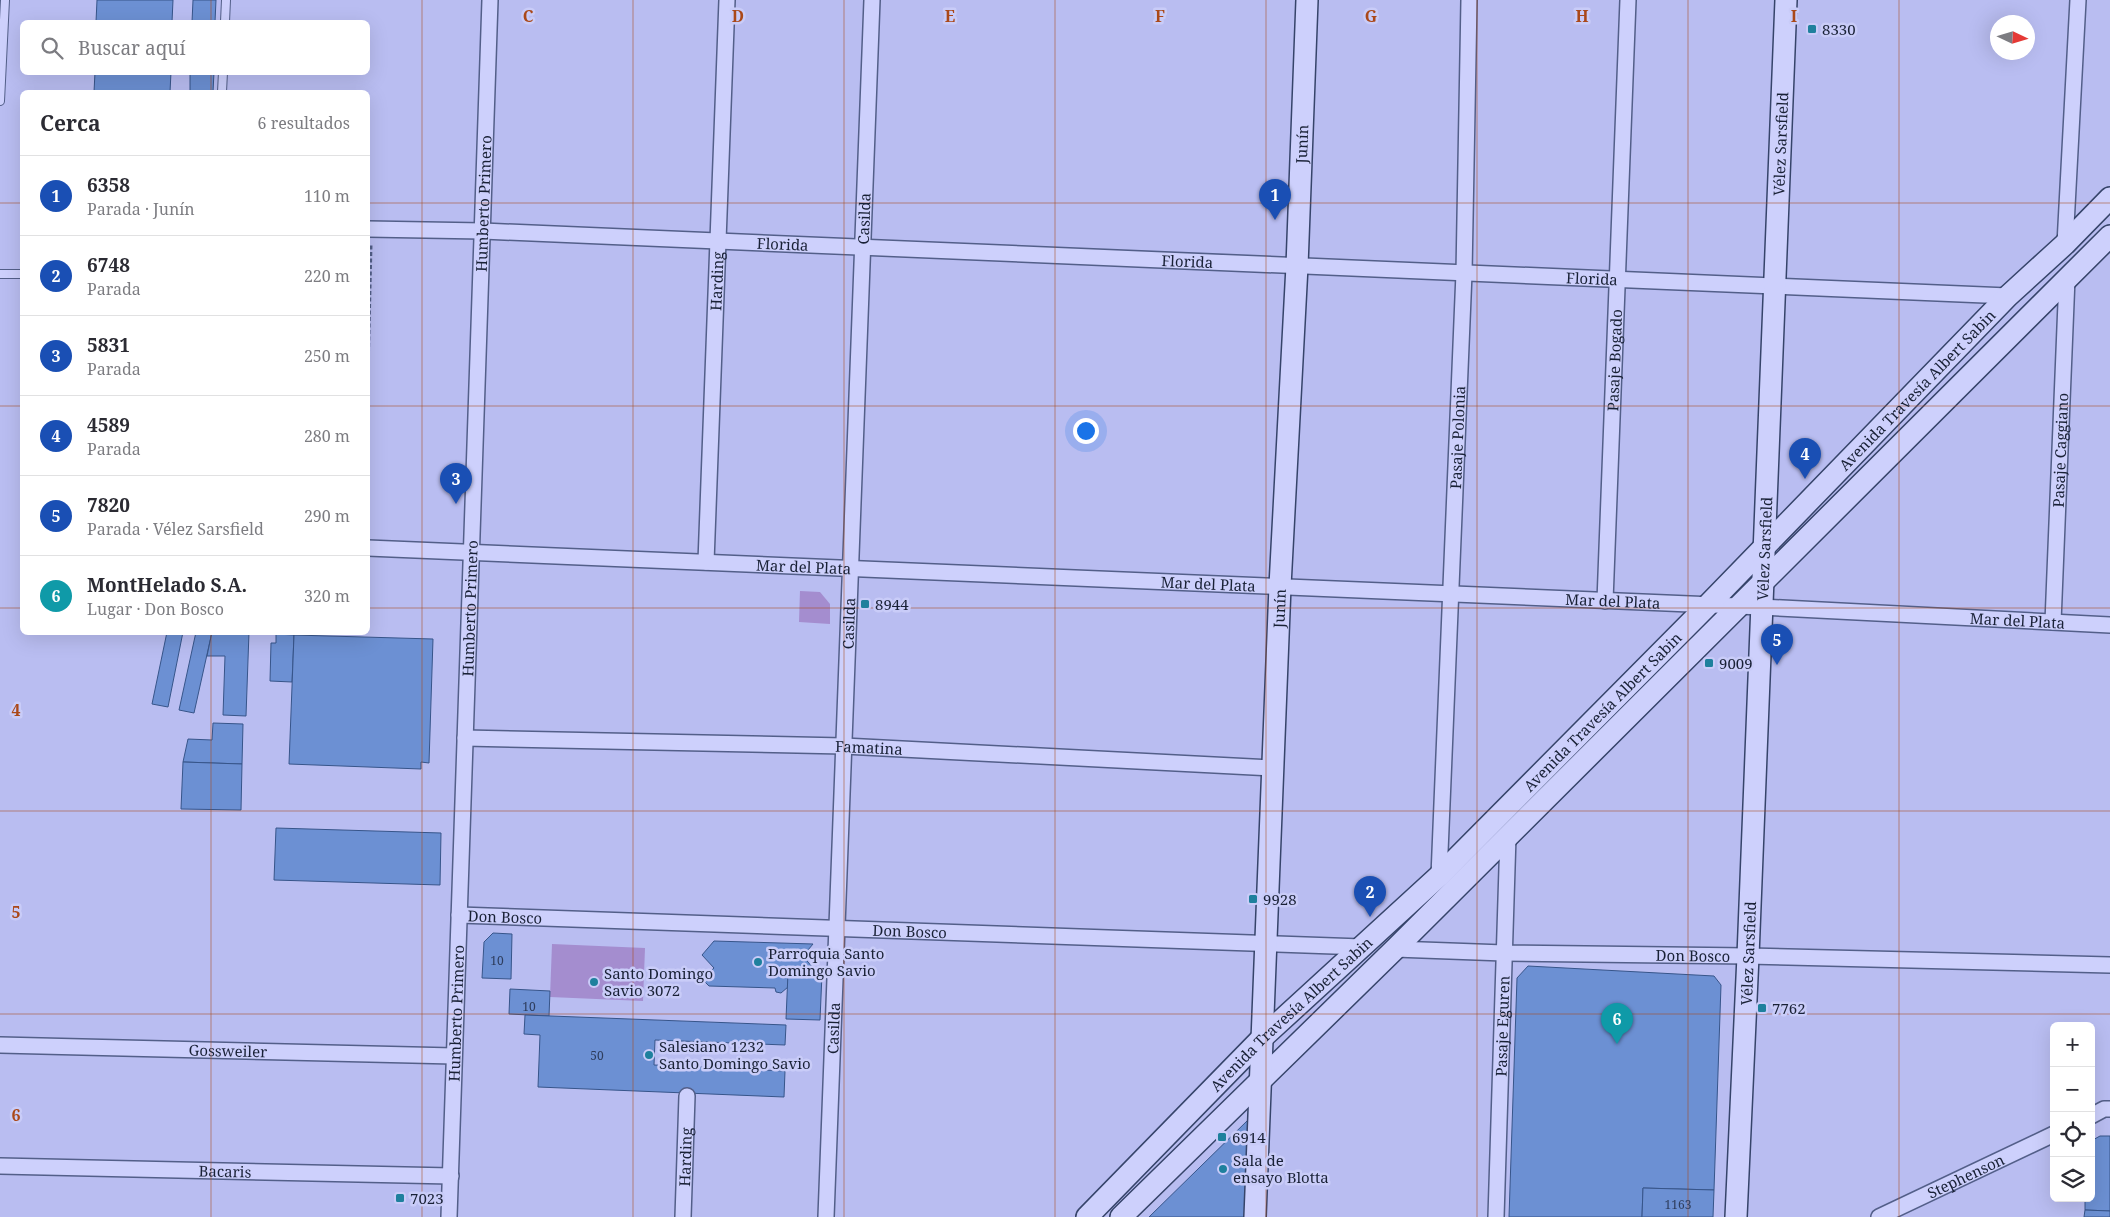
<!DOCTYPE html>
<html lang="es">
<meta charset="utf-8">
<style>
body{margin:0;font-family:"Noto Serif",serif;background:#f2f2f3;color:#2b2b33}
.controls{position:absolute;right:15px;bottom:15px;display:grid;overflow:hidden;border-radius:8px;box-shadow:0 5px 20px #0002}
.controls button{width:45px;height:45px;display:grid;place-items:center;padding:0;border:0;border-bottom:1px solid #e1e1e2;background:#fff;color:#2b2b33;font:25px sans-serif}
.compass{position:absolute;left:1990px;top:15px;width:45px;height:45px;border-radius:50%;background:#fff;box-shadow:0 5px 20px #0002;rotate:94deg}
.you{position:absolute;left:1085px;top:430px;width:18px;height:18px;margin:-12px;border:4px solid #fff;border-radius:50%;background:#1a73e8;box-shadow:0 0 0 8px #1a73e833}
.badge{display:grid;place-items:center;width:32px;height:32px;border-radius:50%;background:#1e809d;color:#fff;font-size:16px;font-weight:700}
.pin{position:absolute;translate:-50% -41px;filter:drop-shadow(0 1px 2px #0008)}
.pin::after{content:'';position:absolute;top:26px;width:18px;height:15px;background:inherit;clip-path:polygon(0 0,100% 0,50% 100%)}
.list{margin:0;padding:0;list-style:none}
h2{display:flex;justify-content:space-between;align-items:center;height:65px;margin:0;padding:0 20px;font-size:21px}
h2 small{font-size:16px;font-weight:400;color:#7c7c81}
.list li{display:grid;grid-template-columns:32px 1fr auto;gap:15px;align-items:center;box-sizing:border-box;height:80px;padding:0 20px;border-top:1px solid #e1e1e2}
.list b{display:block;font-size:19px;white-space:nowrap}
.list p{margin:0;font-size:16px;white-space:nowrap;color:#7c7c81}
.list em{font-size:16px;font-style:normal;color:#7c7c81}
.icon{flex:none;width:28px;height:28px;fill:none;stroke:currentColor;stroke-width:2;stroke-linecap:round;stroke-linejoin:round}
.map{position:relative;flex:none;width:2110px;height:1217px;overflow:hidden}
.search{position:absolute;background:#fff;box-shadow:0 5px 20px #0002;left:20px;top:20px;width:350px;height:55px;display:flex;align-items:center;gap:12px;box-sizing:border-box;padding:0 18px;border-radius:8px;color:#7c7c81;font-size:19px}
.panel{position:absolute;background:#fff;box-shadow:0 5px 20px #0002;left:20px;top:90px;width:350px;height:545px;border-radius:8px}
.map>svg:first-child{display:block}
</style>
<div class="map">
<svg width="2110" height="1217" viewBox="0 0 2110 1217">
<rect width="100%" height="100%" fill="#b9bdf1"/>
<g fill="#a48dcf">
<path d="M800 591 820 592 830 604V624L799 622Z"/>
<path d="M552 944 645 948 643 1001 550 997Z"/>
</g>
<g fill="#6c90d3" stroke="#37558a">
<path d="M97 0H173L172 22H96Z"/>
<path d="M193 0H216L215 22H192Z"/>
<path d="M95 72H171L170 92H94Z"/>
<path d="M190 72H214L213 92H190Z"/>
<path d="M167 632H183L168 707 152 704Z"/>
<path d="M196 632H212L194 713 179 710Z"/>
<path d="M212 632H249L246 716 223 715 225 656H207Z"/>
<path d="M276 634 294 635 292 682 270 681 271 643H276Z"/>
<path d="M294 635 433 639 429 763 421 762V769L289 764Z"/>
<path d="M213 723 243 724 242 764 183 762 188 739 212 740Z"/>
<path d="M183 762 242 764 241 810 181 809Z"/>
<path d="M276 828 441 833 440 885 274 880Z"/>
<path d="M493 933 512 934 511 979 482 978 484 942Z"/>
<path d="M714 941 813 944 803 956 818 974 788 973V987L781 993 776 992 775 988 709 986 702 979 714 968 702 955Z"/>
<path d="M1528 966 1714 976 1721 985 1714 1190 1643 1188 1642 1217H1509L1517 978Z"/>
<path d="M788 973 822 974 820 1020 786 1019Z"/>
<path d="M510 989 550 991 549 1016 509 1014Z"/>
<path d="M525 1015 786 1025 785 1045 655 1040 654 1065 785 1071 784 1097 538 1087 540 1035 524 1034Z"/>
<path d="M1248 1120 1245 1217H1149Z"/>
<path d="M2100 1136H2110V1211L2085 1210V1198H2091V1141Z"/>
<path d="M1643 1188 1714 1190 1713 1217H1642Z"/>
<path d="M2085 1210 2110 1211V1217H2084Z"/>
</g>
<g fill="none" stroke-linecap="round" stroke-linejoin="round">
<g stroke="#535f89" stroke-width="10">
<g id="service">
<path d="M225 22 226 0"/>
<path d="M222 92 223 72"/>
<path d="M0 101 5 0"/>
<path d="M0 274H22"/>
</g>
</g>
<g stroke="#535f89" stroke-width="18">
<g id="minor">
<path id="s1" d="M368 229 483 231 2008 296"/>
<path d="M2065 244 2078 0"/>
<path id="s2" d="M368 548 1761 607 2110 625"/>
<path id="s3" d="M706 562 727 0"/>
<path id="s4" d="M1605 601 1628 0"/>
<path id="s5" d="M2053 622 2067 278"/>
<path id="s6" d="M465 738 844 746 1273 768"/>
<path id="s7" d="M1439 876 1464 273 1469 0"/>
<path id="s8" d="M459 915 1362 947"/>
<path id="s9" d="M1395 949 1504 953 1748 956 2110 965"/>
<path id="s10" d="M0 1045 454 1056"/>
<path d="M2091 1116 2104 1109H2110"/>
<path id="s11" d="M0 1166 451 1176"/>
<path id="s12" d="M449 1217 490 0"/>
<path id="s13" d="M683 1217 687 1096"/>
<path id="s14" d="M826 1217 872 0"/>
<path id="s15" d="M1496 1217 1508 836"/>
<path id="s16" d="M1879 1217 2054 1134"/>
</g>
</g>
<g stroke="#36446a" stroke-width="24">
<g id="secondary">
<path id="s17" d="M1087 1217 1262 1038 1439 876 1708 605 2008 296 2065 244 2110 198"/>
<path d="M1121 1217 1395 949 2110 236"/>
<path id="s18" d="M1255 1217 1280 586 1297 266 1307 0"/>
<path id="s19" d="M1736 1217 1748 956 1786 0"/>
</g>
</g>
<path stroke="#535f89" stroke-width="3" stroke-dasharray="4 2.5" stroke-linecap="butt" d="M368 373 371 244"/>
<use href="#service" stroke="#cdd0fc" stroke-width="8"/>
<use href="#minor" stroke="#cdd0fc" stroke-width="15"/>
<use href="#secondary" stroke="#cdd0fc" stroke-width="21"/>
</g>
<path fill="none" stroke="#aa4819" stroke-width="1" stroke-opacity="0.55" d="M211 0V22M422 0V1217M633 0V1217M844 0V1217M1055 0V1217M1266 0V1217M1477 0V1217M1688 0V1217M1899 0V1217M211 72V92M0 203H22M368 203H2110M0 406H22M368 406H2110M0 608H22M368 608H2110M211 632V1217M0 811H2110M0 1014H2110"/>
<g fill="#1e809d" stroke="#c9ccf8" stroke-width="2">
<rect x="1807" y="24" width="10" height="10" rx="2.5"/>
<rect x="860" y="599" width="10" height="10" rx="2.5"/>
<rect x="1704" y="658" width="10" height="10" rx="2.5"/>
<rect x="1248" y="894" width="10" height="10" rx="2.5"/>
<circle cx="758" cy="962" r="5"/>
<circle cx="594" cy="982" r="5"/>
<rect x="1757" y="1003" width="10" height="10" rx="2.5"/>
<circle cx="649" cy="1055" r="5"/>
<rect x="1217" y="1132" width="10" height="10" rx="2.5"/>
<circle cx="1223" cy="1169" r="5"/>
<rect x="395" y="1193" width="10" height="10" rx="2.5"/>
</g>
<g text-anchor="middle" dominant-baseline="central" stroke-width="5" stroke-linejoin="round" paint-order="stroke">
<g font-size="12" fill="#2e3d5d">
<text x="497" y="960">10</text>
<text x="529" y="1006">10</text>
<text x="597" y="1055">50</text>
<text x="1678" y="1204">1163</text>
</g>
<g font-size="15" fill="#192136" stroke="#c9ccf8" text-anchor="start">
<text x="1822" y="29">8330</text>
<text x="875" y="604">8944</text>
<text x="1719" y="663">9009</text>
<text x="1263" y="899">9928</text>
<text x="768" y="953">Parroquia Santo<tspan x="768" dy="17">Domingo Savio</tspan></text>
<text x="604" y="973">Santo Domingo<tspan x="604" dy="17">Savio 3072</tspan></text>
<text x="1772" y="1008">7762</text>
<text x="659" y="1046">Salesiano 1232<tspan x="659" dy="17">Santo Domingo Savio</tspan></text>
<text x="1232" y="1137">6914</text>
<text x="1233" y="1160">Sala de<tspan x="1233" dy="17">ensayo Blotta</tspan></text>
<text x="410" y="1198">7023</text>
</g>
<g font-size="15" fill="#192136" stroke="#c9ccf8">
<text stroke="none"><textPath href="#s18" startOffset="1074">Junín</textPath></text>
<text stroke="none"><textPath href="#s19" startOffset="1074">Vélez Sarsfield</textPath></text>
<text stroke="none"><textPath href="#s12" startOffset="1014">Humberto Primero</textPath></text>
<text stroke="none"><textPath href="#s14" startOffset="999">Casilda</textPath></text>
<text stroke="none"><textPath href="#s1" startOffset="415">Florida</textPath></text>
<text stroke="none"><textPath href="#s1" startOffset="820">Florida</textPath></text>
<text stroke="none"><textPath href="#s1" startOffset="1225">Florida</textPath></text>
<text stroke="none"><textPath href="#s3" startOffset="281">Harding</textPath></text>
<text stroke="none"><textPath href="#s4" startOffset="241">Pasaje Bogado</textPath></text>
<text stroke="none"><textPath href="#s17" startOffset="1172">Avenida Travesía Albert Sabin</textPath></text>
<text stroke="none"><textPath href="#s7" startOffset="439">Pasaje Polonia</textPath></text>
<text stroke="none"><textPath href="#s5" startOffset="172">Pasaje Caggiano</textPath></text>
<text stroke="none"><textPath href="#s19" startOffset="669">Vélez Sarsfield</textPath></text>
<text stroke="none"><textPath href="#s2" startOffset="436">Mar del Plata</textPath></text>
<text stroke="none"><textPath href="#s2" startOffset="841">Mar del Plata</textPath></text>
<text stroke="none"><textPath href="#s2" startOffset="1246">Mar del Plata</textPath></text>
<text stroke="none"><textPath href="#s12" startOffset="609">Humberto Primero</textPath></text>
<text stroke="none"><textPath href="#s18" startOffset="609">Junín</textPath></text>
<text stroke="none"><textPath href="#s2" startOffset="1651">Mar del Plata</textPath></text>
<text stroke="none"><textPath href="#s14" startOffset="594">Casilda</textPath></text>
<text stroke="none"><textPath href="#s17" startOffset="722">Avenida Travesía Albert Sabin</textPath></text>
<text stroke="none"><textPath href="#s6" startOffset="404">Famatina</textPath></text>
<text stroke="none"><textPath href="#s8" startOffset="46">Don Bosco</textPath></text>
<text stroke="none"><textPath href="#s8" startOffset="451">Don Bosco</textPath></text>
<text stroke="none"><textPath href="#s19" startOffset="264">Vélez Sarsfield</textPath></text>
<text stroke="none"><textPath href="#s9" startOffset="298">Don Bosco</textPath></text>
<text stroke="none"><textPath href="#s12" startOffset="204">Humberto Primero</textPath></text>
<text stroke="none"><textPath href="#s17" startOffset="288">Avenida Travesía Albert Sabin</textPath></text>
<text stroke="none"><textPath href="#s15" startOffset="191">Pasaje Eguren</textPath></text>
<text stroke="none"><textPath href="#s14" startOffset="189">Casilda</textPath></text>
<text stroke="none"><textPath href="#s10" startOffset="228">Gossweiler</textPath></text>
<text stroke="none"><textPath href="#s13" startOffset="60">Harding</textPath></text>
<text stroke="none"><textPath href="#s11" startOffset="225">Bacaris</textPath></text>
<text stroke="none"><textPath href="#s16" startOffset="96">Stephenson</textPath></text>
</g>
</g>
<g font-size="16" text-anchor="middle" font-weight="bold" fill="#aa4819" stroke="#c9ccf8" stroke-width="5" stroke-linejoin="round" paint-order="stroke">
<text x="528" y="22">C</text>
<text x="738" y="22">D</text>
<text x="950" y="22">E</text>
<text x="1160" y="22">F</text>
<text x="1371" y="22">G</text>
<text x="1582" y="22">H</text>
<text x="1794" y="22">I</text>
<text x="16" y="716">4</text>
<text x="16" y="918">5</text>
<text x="16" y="1121">6</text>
</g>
</svg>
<div class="controls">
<button>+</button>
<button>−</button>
<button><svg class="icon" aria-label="locate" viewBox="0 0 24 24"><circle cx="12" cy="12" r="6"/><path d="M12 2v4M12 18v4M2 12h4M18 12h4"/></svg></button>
<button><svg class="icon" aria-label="layers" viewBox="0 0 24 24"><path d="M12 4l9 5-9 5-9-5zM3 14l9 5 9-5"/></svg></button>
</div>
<svg class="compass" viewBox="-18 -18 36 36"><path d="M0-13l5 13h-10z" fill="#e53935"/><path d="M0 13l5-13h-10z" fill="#7c7c81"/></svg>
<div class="you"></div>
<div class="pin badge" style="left:1275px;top:220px;background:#1a4fb4">1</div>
<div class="pin badge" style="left:1370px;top:917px;background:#1a4fb4">2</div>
<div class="pin badge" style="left:456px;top:504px;background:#1a4fb4">3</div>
<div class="pin badge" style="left:1805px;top:479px;background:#1a4fb4">4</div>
<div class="pin badge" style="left:1777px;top:665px;background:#1a4fb4">5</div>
<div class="pin badge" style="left:1617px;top:1044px;background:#0f9aa8">6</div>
<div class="search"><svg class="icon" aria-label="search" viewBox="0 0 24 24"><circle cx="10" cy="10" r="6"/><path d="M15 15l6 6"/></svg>Buscar aquí</div>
<section class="panel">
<h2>Cerca<small>6 resultados</small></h2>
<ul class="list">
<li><span class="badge" style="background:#1a4fb4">1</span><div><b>6358</b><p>Parada · Junín</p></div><em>110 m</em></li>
<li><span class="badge" style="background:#1a4fb4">2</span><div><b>6748</b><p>Parada</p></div><em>220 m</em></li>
<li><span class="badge" style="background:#1a4fb4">3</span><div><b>5831</b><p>Parada</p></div><em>250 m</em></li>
<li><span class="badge" style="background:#1a4fb4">4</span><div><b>4589</b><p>Parada</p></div><em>280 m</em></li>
<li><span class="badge" style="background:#1a4fb4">5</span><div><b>7820</b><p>Parada · Vélez Sarsfield</p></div><em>290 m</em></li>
<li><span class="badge" style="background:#0f9aa8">6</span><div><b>MontHelado S.A.</b><p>Lugar · Don Bosco</p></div><em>320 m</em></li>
</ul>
</section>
</div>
